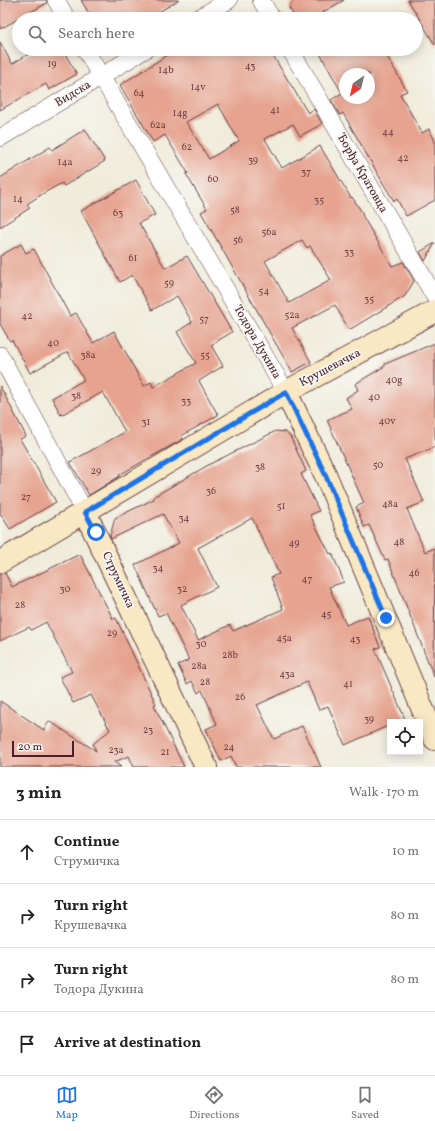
<!DOCTYPE html>
<meta charset="utf-8">
<style>
body{margin:0;font-family:Vollkorn,serif;background:#f2f2f2;color:#222}
.controls{position:absolute;right:12px;bottom:12px;display:grid;overflow:hidden;border-radius:0px;box-shadow:0 2px 10px #0003}
.controls button{width:36px;height:36px;display:grid;place-items:center;padding:0;border:0;border-bottom:1px solid #e0e0e0;background:#fff;color:#222;font:20px sans-serif}
.compass{position:absolute;left:339px;top:68px;width:36px;height:36px;border-radius:50%;background:#fff;box-shadow:0 2px 10px #0003;rotate:215deg}
.scale{position:absolute;left:12px;bottom:10px;width:62px;box-sizing:border-box;padding-left:4px;border:2px solid #4a1f2b;border-top:0;font-size:11px;line-height:14px;white-space:nowrap;color:#4a1f2b;-webkit-text-stroke:3px #f6f6f2;paint-order:stroke}
.stop{position:absolute;width:12px;height:12px;margin:-9px;border:3px solid #1a73e8;border-radius:50%;background:#fff}
.stop.end{background:#1a73e8;border-color:#fff;box-shadow:0 1px 4px #0008}
.list{margin:0;padding:0;list-style:none}
h2{display:flex;justify-content:space-between;align-items:center;height:52px;margin:0;padding:0 16px;font-size:17px}
h2 small{font-size:13px;font-weight:400;color:#767676}
.list li{display:grid;grid-template-columns:26px 1fr auto;gap:12px;align-items:center;box-sizing:border-box;height:64px;padding:0 16px;border-top:1px solid #e0e0e0}
.list b{display:block;font-size:15px;white-space:nowrap}
.list p{margin:0;font-size:13px;white-space:nowrap;color:#767676}
.list em{font-size:13px;font-style:normal;color:#767676}
.icon{flex:none;width:22px;height:22px;fill:none;stroke:currentColor;stroke-width:2;stroke-linecap:round;stroke-linejoin:round}
.map{position:relative;flex:none;width:435px;height:767px;overflow:hidden}
.search{position:absolute;background:#fff;box-shadow:0 2px 10px #0003;left:12px;right:12px;top:12px;height:44px;display:flex;align-items:center;gap:10px;box-sizing:border-box;padding:0 14px;border-radius:22px;color:#767676;font-size:15px}
.sheet{height:308px;background:#fff}
nav{display:flex;justify-content:space-around;align-items:center;box-sizing:border-box;height:56px;border-top:1px solid #e0e0e0;background:#fff;font-size:11px;color:#767676}
nav a{display:grid;justify-items:center;gap:2px}
nav .on{color:#1a73e8}
.map>svg:first-child{display:block}
</style>
<div class="map">
<svg width="435" height="767" viewBox="0 0 435 767">
<rect width="100%" height="100%" fill="#f6f6f2"/>
<filter id="ink" filterUnits="userSpaceOnUse"><feTurbulence type="fractalNoise" baseFrequency=".025" numOctaves="2"/><feDisplacementMap in="SourceGraphic" scale="8" xChannelSelector="R" yChannelSelector="G"/><feConvolveMatrix kernelMatrix="1 2 1 2 8 2 1 2 1" color-interpolation-filters="sRGB"/></filter>
<filter id="wash" filterUnits="userSpaceOnUse"><feTurbulence type="fractalNoise" baseFrequency=".012" numOctaves="4" result="noise"/><feDisplacementMap in="SourceGraphic" scale="16" xChannelSelector="R" yChannelSelector="G"/><feGaussianBlur stdDeviation="0.9" result="paint"/><feColorMatrix in="noise" values="0 0 0 0 0 0 0 0 0 0 0 0 0 0 0 0 0 1.4 0 .05"/><feComposite in="paint" operator="in"/></filter>
<g filter="url(#wash)">
<rect width="100%" height="100%" fill="#f0ecda"/>
<g id="blocks">
<g fill="#e6a38f" fill-rule="evenodd">
<path d="M0 0H46L47 3 0 29Z"/>
<path d="M81 0H179L147 19H92Z"/>
<path d="M294 0H344L323 12 327 19H296L289 8Z"/>
<path d="M408 0H435V45Z"/>
<path d="M242 13 250 16 252 19H230Z"/>
<path d="M0 42 12 64 37 49H62L77 74 49 90 46 84 0 110Z"/>
<path d="M177 49H269L308 113 314 109 322 124 300 136 293 124 265 139 282 168 320 146 351 198 352 197 363 214 362 215 392 266 403 262 414 281 405 296 349 330 335 305 292 328 311 362 292 372 201 212 207 209 186 174 188 173 165 135 153 142 120 85ZM218 104 239 141 209 159 186 122ZM302 240 307 248 310 246 331 280 289 303 265 261Z"/>
<path d="M383 49 407 91 400 94 422 133 429 129 435 141V200L406 216 397 199 394 201 383 183 343 113 340 115 331 100 342 93 318 50ZM345 74H369V98H345Z"/>
<path d="M85 129 105 161 64 186 62 183 44 193 27 204 30 208 0 227V178L50 147 52 150Z"/>
<path d="M136 180 155 215 139 223 165 268 187 256 232 332 211 345 223 366 199 381 218 415 181 436 183 439 119 475 120 476 89 495 70 462 125 432 103 392 61 415 52 398 84 380 68 352 30 373 12 340 10 341 0 324V256L21 244 26 253 34 249 70 316 76 313 93 343 114 331 144 386 151 382 153 387 196 363 177 332 192 322 177 296 152 310 132 275 120 282 81 211Z"/>
<path d="M435 243 425 261 420 252Z"/>
<path d="M435 343V447L405 459 424 502 407 509 425 552 435 548 434 677 388 559 385 560 369 525 364 527 356 507 364 503 327 420 352 409 346 398 358 390 355 384 385 366V364Z"/>
<path d="M0 386 26 436 20 439 56 502 10 529 0 513Z"/>
<path d="M276 431 285 432 290 436 306 471 301 474 319 511 310 515 330 554 332 553 344 582 329 587 346 625 368 616 380 647 375 649 405 719 398 722H390V725L345 745 328 706 319 710 307 682 257 705 274 739 302 726 321 767H236L231 756 221 761 206 729 217 724 202 690 198 693 192 681 187 684 178 665 189 660 166 613 158 616 135 565 179 543 163 514 111 539 110 536 115 518 154 499 153 497 210 464ZM252 518 279 574 271 577 283 609 233 631 230 625 198 640 181 605 217 587 198 548Z"/>
<path d="M80 554 113 619 116 618 156 704 154 705 184 767H134L129 756 114 762 121 767H0V701L44 730 49 721 96 751 93 744 110 730 91 695 73 703 60 677 72 672 46 622 31 630 29 627 0 641V574L5 573 12 587Z"/>
</g>
</g>
</g>
<g filter="url(#ink)">
<use href="#blocks" fill-opacity="0" stroke="#633e45" stroke-width="1"/>
<g fill="none" stroke-linecap="round" stroke-linejoin="round">
<g stroke="#633e45" stroke-width="18">
<g id="street">
<path d="M56 0 67 19"/>
<path d="M261 0 272 19"/>
<path d="M197 19 229 0"/>
<path d="M85 49 286 392"/>
<path d="M290 49 435 297"/>
<path d="M0 138 146 49"/>
<path d="M0 355 85 512"/>
</g>
</g>
<g stroke="#633e45" stroke-width="24">
<g id="secondary">
<path d="M286 392 326 476 435 739"/>
<path d="M85 512 206 767"/>
<path d="M0 562 286 392 435 311"/>
</g>
</g>
<use href="#street" stroke="#fff" stroke-width="17"/>
<use href="#secondary" stroke="#f8e8c3" stroke-width="22"/>
</g>
</g>
<g fill="none" stroke-linecap="round" stroke-linejoin="round" filter="url(#ink)">
<path stroke="#1a73e8" stroke-width="5" d="M96 532 85 512 286 392 326 476 386 618"/>
</g>
<g text-anchor="middle" dominant-baseline="central" stroke-width="3.5" stroke-linejoin="round" paint-order="stroke">
<g font-size="10" fill="#714044">
<text x="52" y="64">19</text>
<text x="250" y="66">43</text>
<text x="166" y="70">14b</text>
<text x="198" y="87">14v</text>
<text x="139" y="93">64</text>
<text x="275" y="110">41</text>
<text x="180" y="113">14g</text>
<text x="158" y="125">62a</text>
<text x="388" y="132">44</text>
<text x="187" y="147">62</text>
<text x="403" y="158">42</text>
<text x="253" y="160">39</text>
<text x="65" y="162">14a</text>
<text x="306" y="172">37</text>
<text x="213" y="179">60</text>
<text x="18" y="199">14</text>
<text x="319" y="200">35</text>
<text x="235" y="210">58</text>
<text x="118" y="213">63</text>
<text x="269" y="232">56a</text>
<text x="238" y="240">56</text>
<text x="349" y="252">33</text>
<text x="133" y="258">61</text>
<text x="169" y="283">59</text>
<text x="264" y="291">54</text>
<text x="369" y="299">35</text>
<text x="292" y="315">52a</text>
<text x="27" y="316">42</text>
<text x="204" y="319">57</text>
<text x="53" y="343">40</text>
<text x="88" y="355">38a</text>
<text x="205" y="355">55</text>
<text x="394" y="380">40g</text>
<text x="76" y="396">38</text>
<text x="374" y="397">40</text>
<text x="186" y="401">33</text>
<text x="387" y="421">40v</text>
<text x="146" y="422">31</text>
<text x="378" y="465">50</text>
<text x="260" y="467">38</text>
<text x="96" y="471">29</text>
<text x="211" y="491">36</text>
<text x="26" y="497">27</text>
<text x="390" y="504">48a</text>
<text x="281" y="506">51</text>
<text x="184" y="518">34</text>
<text x="399" y="542">48</text>
<text x="294" y="543">49</text>
<text x="158" y="568">34</text>
<text x="414" y="573">46</text>
<text x="307" y="579">47</text>
<text x="65" y="589">30</text>
<text x="182" y="589">32</text>
<text x="20" y="605">28</text>
<text x="326" y="614">45</text>
<text x="112" y="633">29</text>
<text x="284" y="638">45a</text>
<text x="355" y="639">43</text>
<text x="201" y="644">30</text>
<text x="230" y="655">28b</text>
<text x="199" y="666">28a</text>
<text x="287" y="674">43a</text>
<text x="205" y="682">28</text>
<text x="348" y="684">41</text>
<text x="240" y="697">26</text>
<text x="369" y="719">39</text>
<text x="148" y="730">23</text>
<text x="229" y="747">24</text>
<text x="116" y="750">23a</text>
<text x="165" y="752">21</text>
</g>
<g font-size="12" fill="#4a1f2b" stroke="#f6f6f2">
<text transform="translate(73 94) rotate(-31)">Видска</text>
<text transform="translate(362 173) rotate(60)">Ђорђа Кратовца</text>
<text transform="translate(257 342) rotate(60)">Тодора Дукина</text>
<text transform="translate(330 368) rotate(-28)">Крушевачка</text>
<text transform="translate(118 580) rotate(65)">Струмичка</text>
</g>
</g>
</svg>
<div class="controls">
<button><svg class="icon" aria-label="locate" viewBox="0 0 24 24"><circle cx="12" cy="12" r="6"/><path d="M12 2v4M12 18v4M2 12h4M18 12h4"/></svg></button>
</div>
<svg class="compass" viewBox="-18 -18 36 36"><path d="M0-13l5 13h-10z" fill="#e53935"/><path d="M0 13l5-13h-10z" fill="#767676"/></svg>
<div class="scale">20 m</div>
<div class="stop" style="left:96px;top:532px"></div>
<div class="stop end" style="left:386px;top:618px"></div>
<div class="search"><svg class="icon" aria-label="search" viewBox="0 0 24 24"><circle cx="10" cy="10" r="6"/><path d="M15 15l6 6"/></svg>Search here</div>
</div>
<section class="sheet">
<h2>3 min<small>Walk · 170 m</small></h2>
<ul class="list">
<li><svg class="icon" aria-label="ahead" viewBox="0 0 24 24"><path d="M12 20V5M6 11l6-6 6 6"/></svg><div><b>Continue</b><p>Струмичка</p></div><em>10 m</em></li>
<li><svg class="icon" aria-label="right" viewBox="0 0 24 24"><path d="M7 20v-9h11M14 6l5 5-5 5"/></svg><div><b>Turn right</b><p>Крушевачка</p></div><em>80 m</em></li>
<li><svg class="icon" aria-label="right" viewBox="0 0 24 24"><path d="M7 20v-9h11M14 6l5 5-5 5"/></svg><div><b>Turn right</b><p>Тодора Дукина</p></div><em>80 m</em></li>
<li><svg class="icon" aria-label="arrive" viewBox="0 0 24 24"><path d="M6 21V4h12l-3 4 3 4H6"/></svg><div><b>Arrive at destination</b></div></li>
</ul>
</section>
<nav>
<a class="on"><svg class="icon" aria-label="map" viewBox="0 0 24 24"><path d="M3 6l6-2 6 2 6-2v14l-6 2-6-2-6 2zM9 4v14M15 6v14"/></svg>Map</a>
<a><svg class="icon" aria-label="directions" viewBox="0 0 24 24"><path d="M12 3l9 9-9 9-9-9zM9 14v-3h6M13 9l2 2-2 2"/></svg>Directions</a>
<a><svg class="icon" aria-label="saved" viewBox="0 0 24 24"><path d="M7 4h10v16l-5-4-5 4z"/></svg>Saved</a>
</nav>
